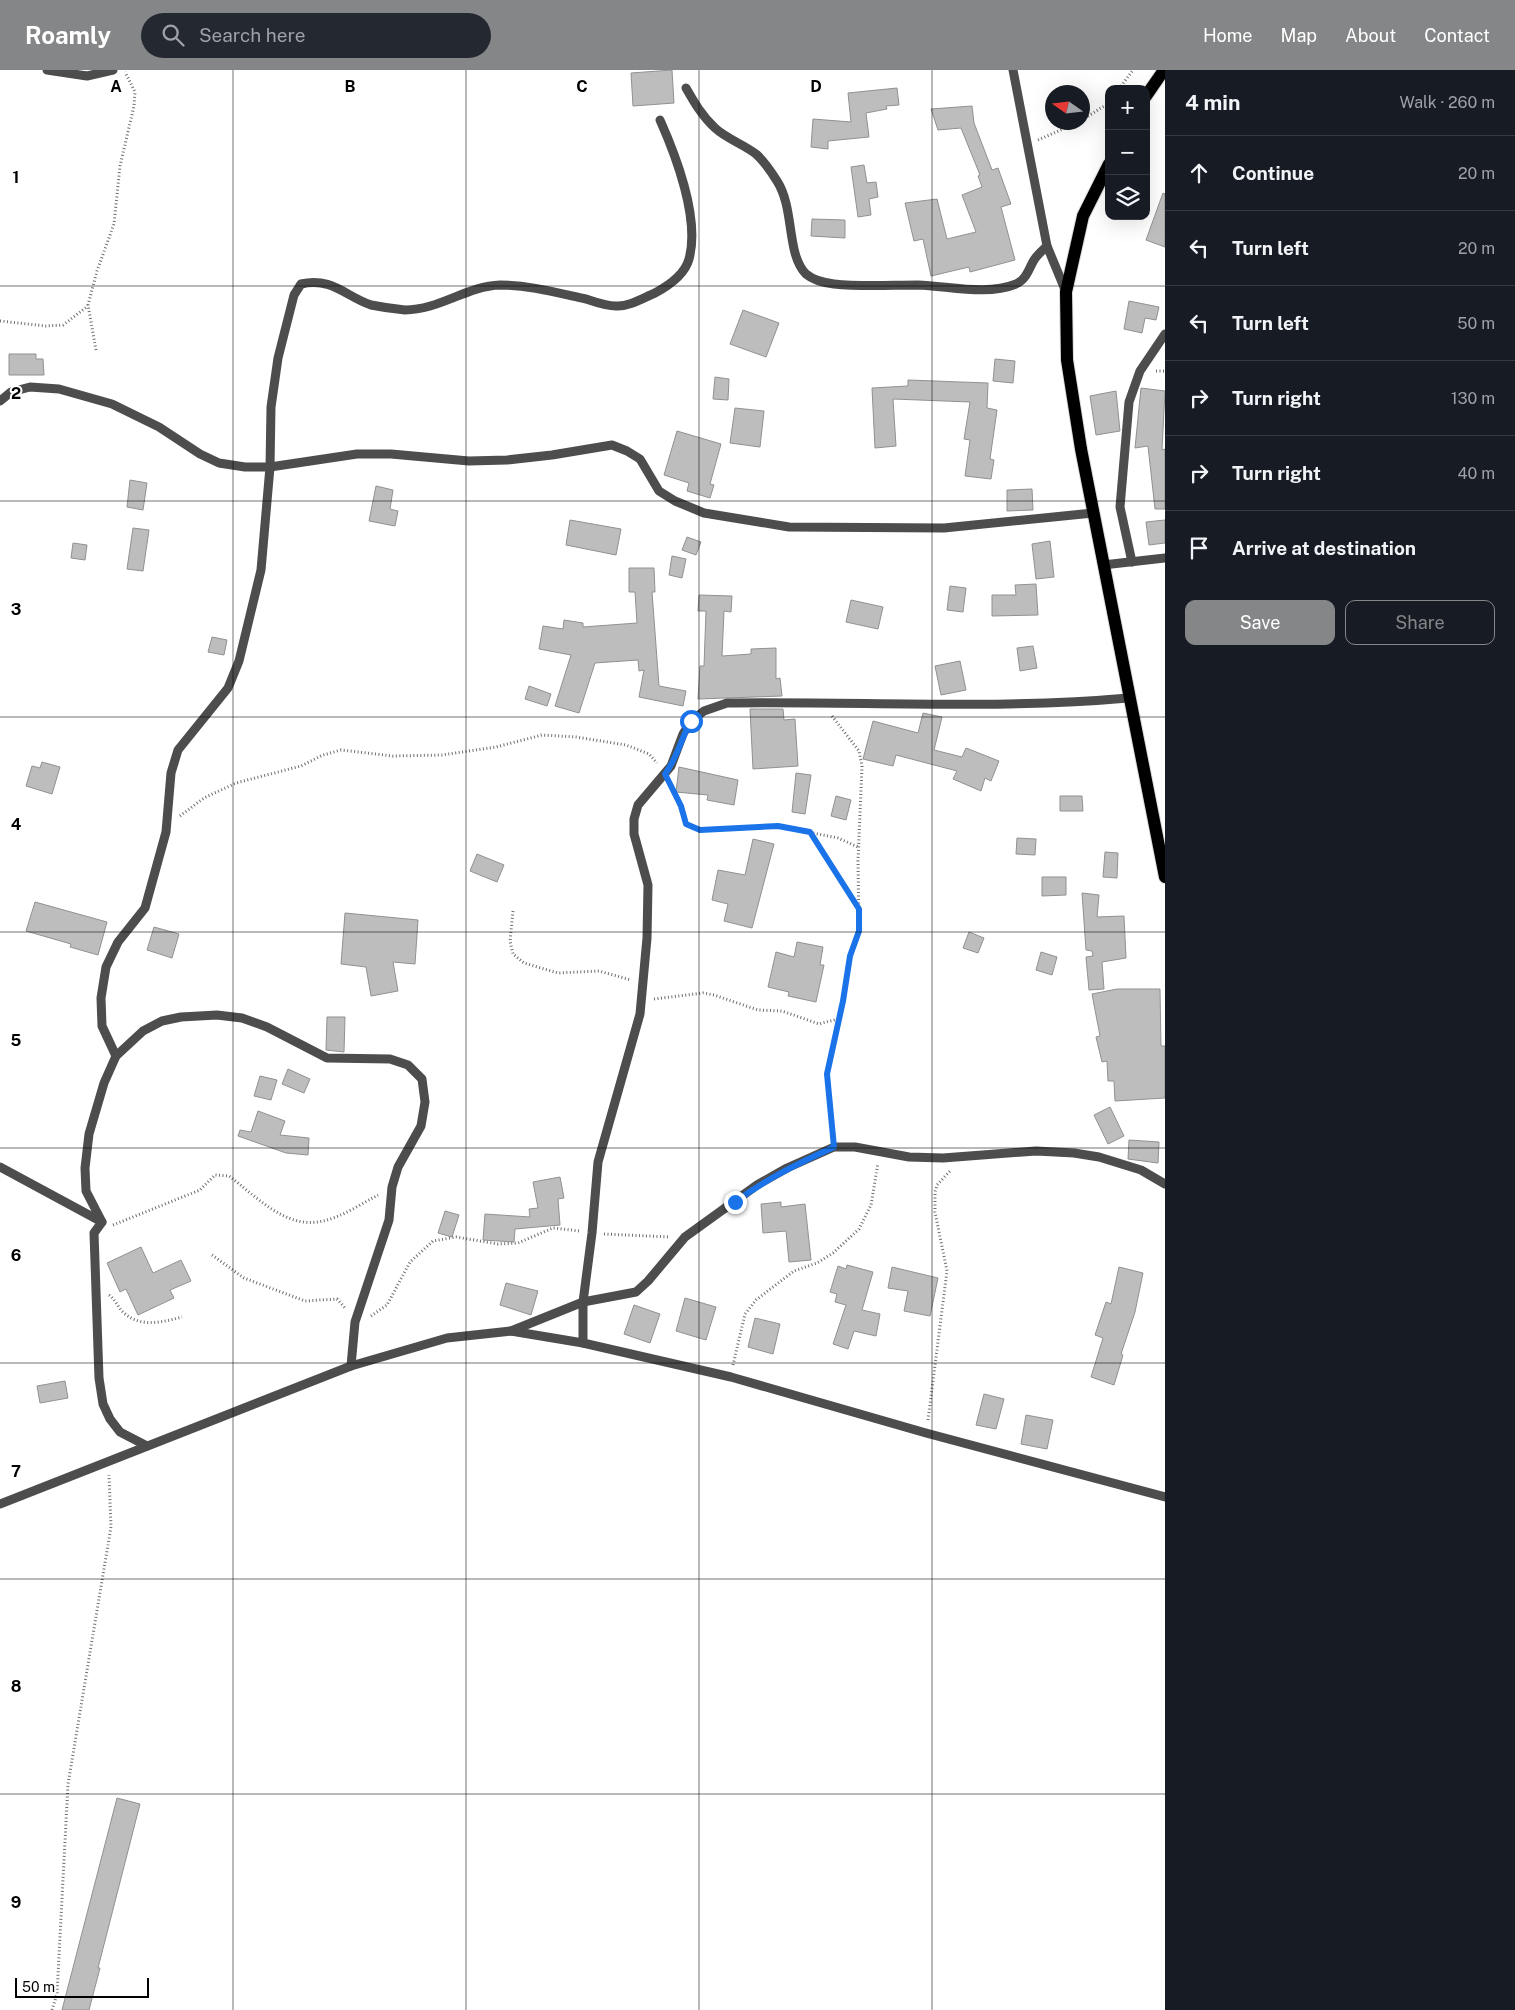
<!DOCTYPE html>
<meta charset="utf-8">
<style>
body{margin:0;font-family:"Public Sans",sans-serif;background:#242831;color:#f1f3f6}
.controls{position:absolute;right:15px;top:15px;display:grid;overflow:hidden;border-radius:10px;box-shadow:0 5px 20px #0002}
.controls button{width:45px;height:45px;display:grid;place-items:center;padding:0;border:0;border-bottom:1px solid #363941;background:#171b24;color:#f1f3f6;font:25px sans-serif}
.compass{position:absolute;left:1045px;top:15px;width:45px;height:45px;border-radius:50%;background:#171b24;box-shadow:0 5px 20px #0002;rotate:284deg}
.scale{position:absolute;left:15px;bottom:12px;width:134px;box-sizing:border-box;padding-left:5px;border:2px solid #000;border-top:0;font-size:14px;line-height:18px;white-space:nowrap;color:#000;-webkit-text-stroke:4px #fff;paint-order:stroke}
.stop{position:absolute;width:15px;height:15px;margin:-11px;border:4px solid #1a73e8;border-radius:50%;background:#fff}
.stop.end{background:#1a73e8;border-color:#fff;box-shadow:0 1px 5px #0008}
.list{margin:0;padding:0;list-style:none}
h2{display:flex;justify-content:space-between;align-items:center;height:65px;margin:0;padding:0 20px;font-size:21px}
h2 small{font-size:16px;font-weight:400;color:#9ea1a6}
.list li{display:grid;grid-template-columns:32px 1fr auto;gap:15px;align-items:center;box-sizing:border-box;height:75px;padding:0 20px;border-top:1px solid #363941}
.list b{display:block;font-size:19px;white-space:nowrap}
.list em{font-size:16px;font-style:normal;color:#9ea1a6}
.actions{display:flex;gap:10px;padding:15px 20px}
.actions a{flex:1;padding:11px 0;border:1px solid #858687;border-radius:10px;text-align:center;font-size:18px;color:#858687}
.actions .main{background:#858687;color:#fff}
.icon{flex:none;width:28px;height:28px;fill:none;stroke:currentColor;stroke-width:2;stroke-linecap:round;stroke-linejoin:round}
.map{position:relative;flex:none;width:1165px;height:1940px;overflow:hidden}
header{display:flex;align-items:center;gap:30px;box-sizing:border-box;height:70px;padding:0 25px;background:#858687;color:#fff}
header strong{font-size:24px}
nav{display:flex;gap:28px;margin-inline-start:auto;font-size:18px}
.search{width:350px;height:45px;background:#242831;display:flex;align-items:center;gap:12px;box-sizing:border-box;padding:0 18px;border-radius:28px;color:#9ea1a6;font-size:19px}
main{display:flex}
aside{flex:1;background:#171b24}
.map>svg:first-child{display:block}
</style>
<header>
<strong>Roamly</strong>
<div class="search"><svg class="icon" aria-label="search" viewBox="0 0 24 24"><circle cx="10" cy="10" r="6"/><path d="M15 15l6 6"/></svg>Search here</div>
<nav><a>Home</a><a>Map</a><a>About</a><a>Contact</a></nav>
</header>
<main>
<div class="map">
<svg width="1165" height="1940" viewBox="0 0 1165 1940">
<rect width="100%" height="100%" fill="#fff"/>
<g fill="#bdbdbd" stroke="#919191">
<path d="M672 0 674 33 633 36 631 3Z"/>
<path d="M897 18 899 35 886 36 887 39 866 43 869 67 828 71V79L811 77 813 49 851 52 848 23Z"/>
<path d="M972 36 974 53 992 100 998 98 1011 134 1001 137 1015 190 970 202 969 197 931 206 923 169 914 171 905 133 937 129 947 169 976 162 962 125 982 117 978 106 980 105 961 58 938 60 931 39Z"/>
<path d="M864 95 867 113 876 112 878 127 869 129 871 145 858 147 851 97Z"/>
<path d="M1163 123 1165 124V177L1146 170Z"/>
<path d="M812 149 845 150V168L811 166Z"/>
<path d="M1129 231 1159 237 1156 250 1145 248 1142 263 1124 259Z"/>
<path d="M743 240 779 253 766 287 730 274Z"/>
<path d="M9 284H36V289H43L44 305H9Z"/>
<path d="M995 289 1015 291 1013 313 993 311Z"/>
<path d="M715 307 729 309 728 330 713 329Z"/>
<path d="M908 310 988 313 987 338 997 340 990 389 994 390 991 409 965 406 970 370 964 369 970 332 893 329 896 376 875 378 872 318 908 316Z"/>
<path d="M1141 318 1165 321 1162 380 1165 379V439H1155L1148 376 1135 378Z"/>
<path d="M1116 321 1120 361 1096 365 1090 326Z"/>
<path d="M735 338 764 341 760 377 730 373Z"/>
<path d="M677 361 721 374 710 414 714 415 710 428 687 421 689 413 664 405Z"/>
<path d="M130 410 147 413 143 440 127 437Z"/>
<path d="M376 416 393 420 390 439 398 441 395 456 369 451Z"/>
<path d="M1032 419 1033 440 1007 441V420Z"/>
<path d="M570 450 621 459 616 485 566 475Z"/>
<path d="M1165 450V473L1149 475 1146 452Z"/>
<path d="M133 458 149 460 143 501 127 499Z"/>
<path d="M687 467 701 472 696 485 682 480Z"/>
<path d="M1050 471 1054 507 1036 509 1032 474Z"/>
<path d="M73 473 87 475 85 490 71 488Z"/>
<path d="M672 486 686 489 682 508 669 505Z"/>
<path d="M629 498H654L655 522H652L659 616 686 621 683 636 639 627 644 600 639 601 638 590 595 593 579 643 555 636 571 585 539 579 543 556 563 559 564 550 583 553V557L637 553 635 522H629Z"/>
<path d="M1036 514 1038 545 992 546V525H1016L1015 515Z"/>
<path d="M950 516 966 518 963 542 947 540Z"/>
<path d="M699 525 732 526 731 542 724 541 722 586 751 584V579L776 578V609L780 608 782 626 698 629 700 596H704L706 541H698Z"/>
<path d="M851 530 883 537 878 559 846 552Z"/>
<path d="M212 567 227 570 224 585 208 582Z"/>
<path d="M1033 576 1037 598 1020 601 1017 578Z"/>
<path d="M960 591 966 620 941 625 935 596Z"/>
<path d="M529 616 551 624 547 636 525 629Z"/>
<path d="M750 639H783L784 650 795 649 798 696 753 699Z"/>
<path d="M923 643 942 647 934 680 962 687 966 678 999 691 991 711 985 708 981 721 953 709 957 701 896 685 893 696 863 689 873 651 918 663Z"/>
<path d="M42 692 60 697 52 724 26 716 32 696 40 698Z"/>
<path d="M679 697 738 710 734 735 707 730 708 725 676 722Z"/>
<path d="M796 703 811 705 805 744 792 742Z"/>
<path d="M836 726 851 730 846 750 831 746Z"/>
<path d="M1060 726H1082L1083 741H1060Z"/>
<path d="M1017 768 1036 769 1035 785 1016 784Z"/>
<path d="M753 769 774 774 752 858 724 851 728 834 712 830 718 800 745 805Z"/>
<path d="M1105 782 1118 783 1117 808 1103 807Z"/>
<path d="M477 784 504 795 497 812 470 801Z"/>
<path d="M1042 807H1066V825L1042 826Z"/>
<path d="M1082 823 1099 825 1097 847 1124 846 1126 888 1102 892 1104 919 1089 920 1086 887 1093 886 1092 881 1086 880Z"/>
<path d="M35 832 107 852 98 885 70 877 71 874 26 861Z"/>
<path d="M345 843 418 850 415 894 393 892 398 921 371 926 366 897 341 894Z"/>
<path d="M154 857 179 864 172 888 147 880Z"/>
<path d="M969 862 984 868 978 883 963 878Z"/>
<path d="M797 872 823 877 820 895H824L816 932 788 926 789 922 768 917 776 882 794 887Z"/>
<path d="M1041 882 1057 887 1052 905 1036 900Z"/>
<path d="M1117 919H1160L1161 976H1165V1028L1115 1031 1114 1011H1108L1107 991 1102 992 1096 967 1100 966 1092 924Z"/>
<path d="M327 947H345L344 982 326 980Z"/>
<path d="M288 999 310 1009 304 1023 282 1014Z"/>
<path d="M260 1006 277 1010 271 1030 254 1026Z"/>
<path d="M1110 1037 1124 1066 1108 1074 1094 1045Z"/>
<path d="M258 1041 285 1051 280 1065 309 1068 308 1085 286 1083 238 1066 240 1060 251 1062Z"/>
<path d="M1129 1070 1159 1072 1158 1093 1128 1089Z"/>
<path d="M560 1107 564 1128 558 1129 560 1155 515 1159 514 1172 483 1170 485 1144 530 1147 529 1139 538 1138 533 1112Z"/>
<path d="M781 1132V1137L805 1134 811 1190 789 1192 786 1161 763 1163 761 1134Z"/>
<path d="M445 1141 459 1145 452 1167 438 1163Z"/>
<path d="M141 1177 153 1203 181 1190 191 1211 170 1220 174 1228 138 1245 126 1219 120 1222 107 1193Z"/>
<path d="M847 1195 873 1202 862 1240 880 1244 876 1266 854 1261 848 1279 833 1274 846 1235 835 1232 837 1224 830 1222 838 1196 846 1199Z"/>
<path d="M892 1197 938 1208 930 1246 904 1241 908 1221 888 1218Z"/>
<path d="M1119 1197 1143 1203 1135 1242 1121 1284 1123 1285 1114 1315 1091 1307 1103 1268 1095 1265 1106 1232 1111 1234Z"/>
<path d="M506 1213 538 1221 531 1245 500 1235Z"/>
<path d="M685 1228 716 1237 706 1270 676 1261Z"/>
<path d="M634 1235 660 1244 650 1273 624 1264Z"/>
<path d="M755 1248 780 1254 773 1284 748 1277Z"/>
<path d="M65 1311 68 1328 40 1333 37 1316Z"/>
<path d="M984 1324 1004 1329 996 1359 976 1355Z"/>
<path d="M1026 1345 1053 1350 1047 1379 1021 1374Z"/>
<path d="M117 1728 140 1734 98 1898H100L89 1940H62Z"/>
</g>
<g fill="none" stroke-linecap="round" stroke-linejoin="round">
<g stroke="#dbdbdb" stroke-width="14">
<g id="major">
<path d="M1146 26 1164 0"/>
<path d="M1109 94 1083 146 1066 222 1067 290 1081 379 1165 807"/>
</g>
</g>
<g stroke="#6f6f6f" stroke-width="3" stroke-dasharray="1 2.5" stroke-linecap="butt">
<path d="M1119 19 1133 0"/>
<path d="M1082 50 1109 33"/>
<path d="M1038 70 1079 52"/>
<path d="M0 251 46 256 63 255 88 236"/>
<path d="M96 280 88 235 97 201 114 154 120 96 134 36 135 22 125 2"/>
<path d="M1156 301H1165"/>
<path d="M832 646 859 681 862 696 858 791 859 861 850 886 843 931 827 1004 833 1066"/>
<path d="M671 715 686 754 691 758 700 760 778 756 838 768 858 777"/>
<path d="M180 746 204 728 236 713 301 696 323 685 341 680 393 686 442 685 496 677 542 665 576 667 626 675 649 684 657 693"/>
<path d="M811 763 858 837"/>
<path d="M513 841 510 871 513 884 524 893 558 903 599 901 631 910"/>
<path d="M654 929 703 923 714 925 758 940 782 941 819 954 838 949"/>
<path d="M113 1155 200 1120 215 1105 229 1106C256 1126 286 1160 323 1151 342 1147 361 1134 378 1125"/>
<path d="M604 1164 670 1167"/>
<path d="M212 1185 244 1208 305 1231 337 1229 346 1239"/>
<path d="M109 1225C116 1230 118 1238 124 1243 141 1258 163 1252 182 1247"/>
<path d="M371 1246 387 1235 410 1192 433 1171 456 1167 498 1174 518 1173 553 1158 580 1161"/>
<path d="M733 1295 745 1244 756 1230 794 1201 817 1193 833 1183 859 1159 871 1135 878 1093"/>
<path d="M928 1350 947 1201 935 1142V1122L937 1115 951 1100"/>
<path d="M52 1940 57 1924 68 1714 111 1457 109 1405"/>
</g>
<g stroke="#4d4d4d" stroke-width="9">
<path d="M47 0 87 6 113 0"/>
<path d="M1013 0 1047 176 1066 222"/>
<path d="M686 18C694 32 702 46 715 58 727 69 743 74 756 84 764 91 772 103 777 111 795 139 786 184 806 204 813 210 826 213 834 214 862 217 890 215 918 215 949 216 987 226 1016 214 1027 209 1029 198 1034 190 1037 185 1043 180 1047 176"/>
<path d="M0 331 11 322 30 317 59 319 112 334 159 357 200 384 219 393 245 397H270L357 384H391L469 391 507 390 552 385 612 375 627 381 640 389 659 421 675 431 704 443 789 457 944 458 1093 443"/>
<path d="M1132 492 1120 437 1129 332 1140 301 1165 264"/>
<path d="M1103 495 1165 488"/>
<path d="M116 986 102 956 101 928 106 897 118 872 145 838 166 762 171 703 178 680 228 618 239 591 261 500 270 397 271 337 278 288 294 225 301 214C332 207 345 226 371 235 381 237 395 239 405 240 439 240 467 216 500 215 529 215 558 223 586 229 595 232 606 236 616 236 629 237 643 228 655 223 668 216 685 204 689 189 700 149 676 86 660 50"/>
<path d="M0 1097 102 1152"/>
<path d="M511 1261 583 1232 636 1222 648 1211 685 1167 757 1115 787 1098 834 1077H855L909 1087 943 1088 1036 1081 1074 1083 1099 1087 1141 1100 1165 1114"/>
<path d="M583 1273V1232L592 1163 598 1092 640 944 647 868 648 815 634 764V749L638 735 671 696 683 664 691 651 704 641 727 633C861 631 995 640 1128 628"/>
<path d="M147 1376 120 1362 110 1349 103 1334 99 1308 94 1163 102 1152 86 1121 85 1098 89 1064 104 1013 116 986 143 961 162 951 181 947 217 945 242 948 267 957 327 988 390 989 408 995 422 1009 425 1032 421 1056 398 1097 392 1117 389 1150 355 1252 351 1296"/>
<path d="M0 1434 351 1296 447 1268 511 1261 583 1273 731 1307 926 1363 1165 1427"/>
</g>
<use href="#major" stroke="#000" stroke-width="12"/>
</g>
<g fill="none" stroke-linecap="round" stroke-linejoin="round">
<path stroke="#1a73e8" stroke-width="6" d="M691 651C681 668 678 687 665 704L681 736 686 754 700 760 778 756 810 762 859 839V861L850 886 843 931 827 1004 834 1077C799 1093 766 1109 735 1132"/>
</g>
<path fill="none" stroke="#000" stroke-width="1" stroke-opacity="0.55" d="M233 0V1940M466 0V1940M699 0V1940M932 0V1940M0 216H1165M0 431H1165M0 647H1165M0 862H1165M0 1078H1165M0 1293H1165M0 1509H1165M0 1724H1165"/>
<g font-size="16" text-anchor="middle" font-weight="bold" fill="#000" stroke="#fff" stroke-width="4" stroke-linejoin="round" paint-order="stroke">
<text x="116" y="22">A</text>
<text x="350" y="22">B</text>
<text x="582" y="22">C</text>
<text x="816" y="22">D</text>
<text x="16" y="113">1</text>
<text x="16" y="329">2</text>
<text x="16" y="545">3</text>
<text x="16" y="760">4</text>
<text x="16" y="976">5</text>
<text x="16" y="1191">6</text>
<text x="16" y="1407">7</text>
<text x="16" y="1622">8</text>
<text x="16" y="1838">9</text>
</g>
</svg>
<div class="controls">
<button>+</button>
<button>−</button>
<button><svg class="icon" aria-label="layers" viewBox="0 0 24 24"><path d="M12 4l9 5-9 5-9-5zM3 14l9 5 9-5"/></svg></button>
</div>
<svg class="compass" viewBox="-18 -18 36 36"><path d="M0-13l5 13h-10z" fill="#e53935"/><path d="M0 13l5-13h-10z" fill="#9ea1a6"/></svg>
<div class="scale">50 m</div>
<div class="stop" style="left:691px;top:651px"></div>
<div class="stop end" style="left:735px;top:1132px"></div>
</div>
<aside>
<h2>4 min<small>Walk · 260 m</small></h2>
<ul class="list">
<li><svg class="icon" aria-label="ahead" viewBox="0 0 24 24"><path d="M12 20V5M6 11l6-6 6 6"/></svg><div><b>Continue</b></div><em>20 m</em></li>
<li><svg class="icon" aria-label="left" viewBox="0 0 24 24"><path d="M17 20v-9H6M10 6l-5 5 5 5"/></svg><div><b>Turn left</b></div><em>20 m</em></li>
<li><svg class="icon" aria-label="left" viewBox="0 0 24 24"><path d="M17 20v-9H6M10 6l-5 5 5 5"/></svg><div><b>Turn left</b></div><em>50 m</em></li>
<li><svg class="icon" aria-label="right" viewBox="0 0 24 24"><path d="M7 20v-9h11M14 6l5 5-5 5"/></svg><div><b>Turn right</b></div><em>130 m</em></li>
<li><svg class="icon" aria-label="right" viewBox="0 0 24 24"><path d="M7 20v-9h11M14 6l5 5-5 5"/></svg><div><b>Turn right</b></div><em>40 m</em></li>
<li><svg class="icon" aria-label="arrive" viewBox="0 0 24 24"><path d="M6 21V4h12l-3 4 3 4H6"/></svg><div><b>Arrive at destination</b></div></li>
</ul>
<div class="actions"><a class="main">Save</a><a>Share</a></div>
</aside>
</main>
